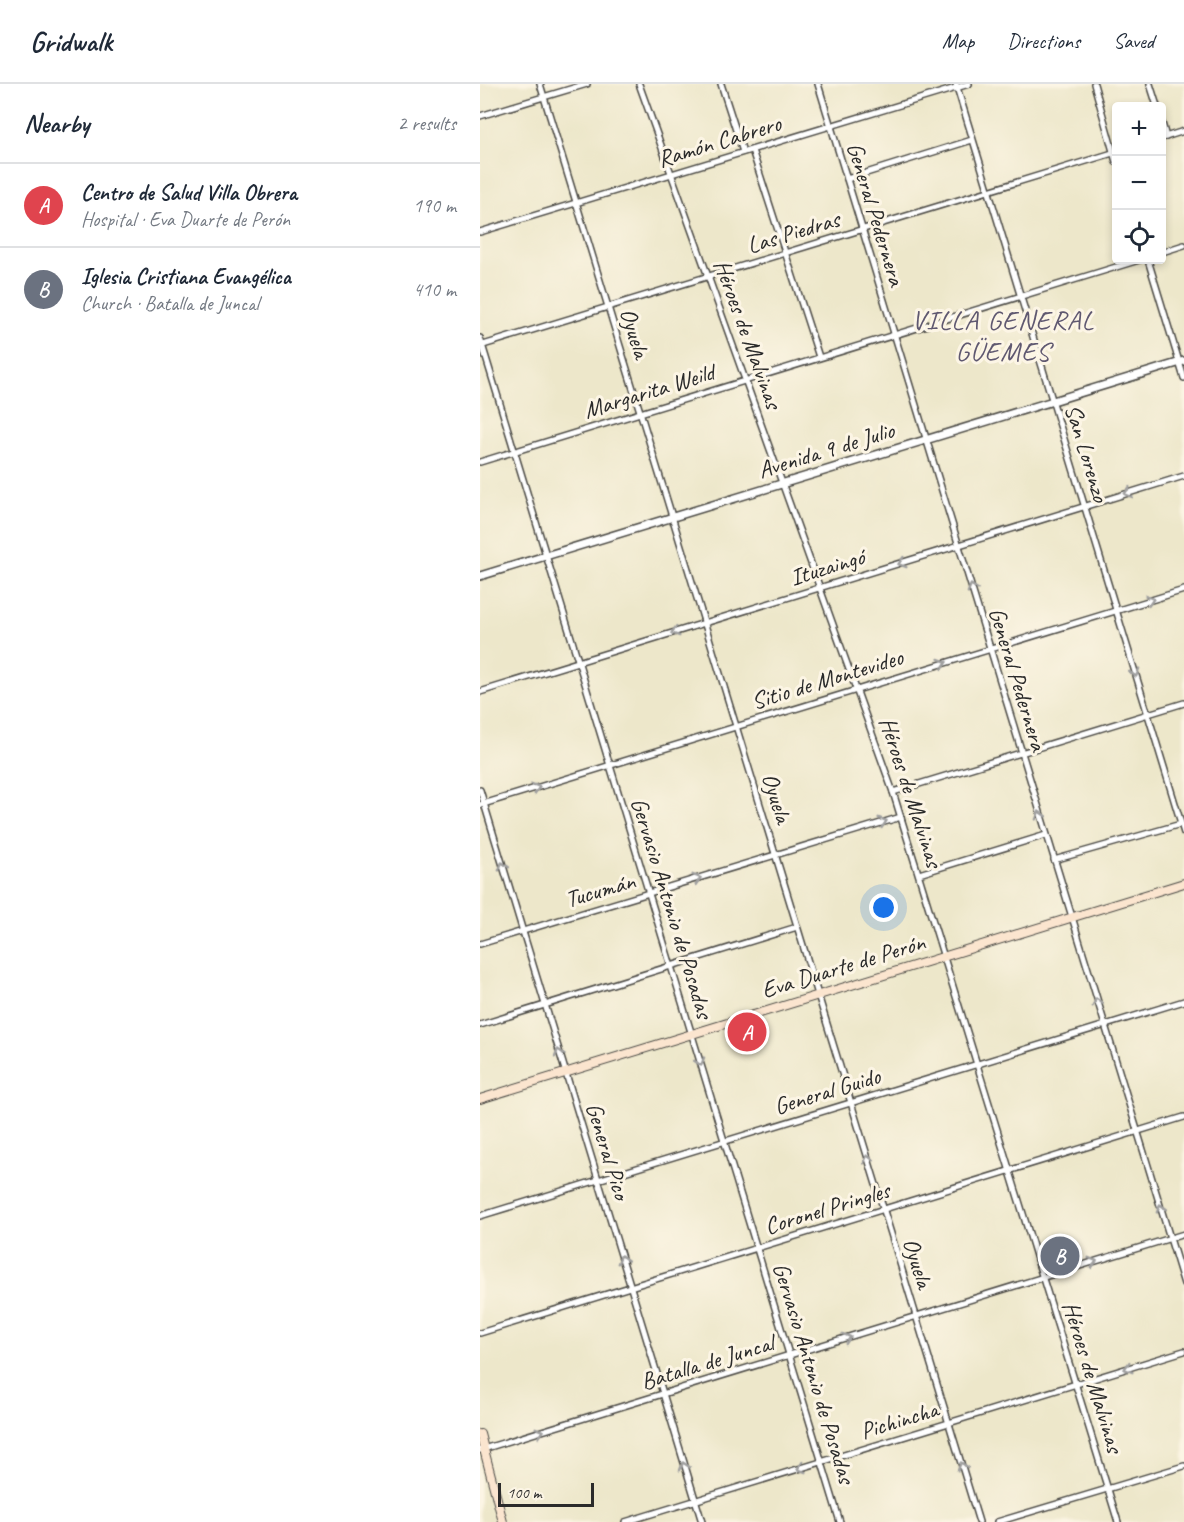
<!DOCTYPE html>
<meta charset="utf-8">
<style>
body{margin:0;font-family:Caveat,sans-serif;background:#f2f2f3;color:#1f2937}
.controls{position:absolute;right:18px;top:18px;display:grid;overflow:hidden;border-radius:6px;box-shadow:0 3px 9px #0003}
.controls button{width:54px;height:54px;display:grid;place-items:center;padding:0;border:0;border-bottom:2px solid #e0e1e3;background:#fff;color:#1f2937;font:30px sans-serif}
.scale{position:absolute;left:18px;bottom:15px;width:96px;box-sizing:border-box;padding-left:6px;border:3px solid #2b2b2b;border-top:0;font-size:16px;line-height:21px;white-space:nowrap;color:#2b2b2b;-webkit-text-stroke:4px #fcf5e5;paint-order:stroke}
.you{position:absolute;left:404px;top:824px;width:21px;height:21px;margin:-15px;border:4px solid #fff;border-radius:50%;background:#1a73e8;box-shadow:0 0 0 9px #1a73e833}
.badge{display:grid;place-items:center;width:39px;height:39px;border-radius:50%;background:#ea580c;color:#fff;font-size:20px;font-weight:700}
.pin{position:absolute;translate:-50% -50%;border:3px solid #fff;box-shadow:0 2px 6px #0006}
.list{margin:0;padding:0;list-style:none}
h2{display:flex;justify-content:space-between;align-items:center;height:78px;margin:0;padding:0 24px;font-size:26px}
h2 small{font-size:20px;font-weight:400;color:#747a83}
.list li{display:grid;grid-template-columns:39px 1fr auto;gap:18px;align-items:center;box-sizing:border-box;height:84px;padding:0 24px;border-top:2px solid #e0e1e3}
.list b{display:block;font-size:22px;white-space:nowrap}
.list p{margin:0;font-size:20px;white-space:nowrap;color:#747a83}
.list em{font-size:20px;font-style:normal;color:#747a83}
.icon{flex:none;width:33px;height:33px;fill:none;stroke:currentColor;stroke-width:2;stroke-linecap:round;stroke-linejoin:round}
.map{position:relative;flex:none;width:704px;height:1438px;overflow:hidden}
header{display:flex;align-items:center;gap:36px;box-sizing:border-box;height:84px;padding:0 30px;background:#fff;border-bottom:2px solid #e0e1e3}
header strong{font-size:28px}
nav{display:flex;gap:33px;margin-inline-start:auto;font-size:21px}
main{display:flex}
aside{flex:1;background:#fff}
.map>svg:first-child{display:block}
</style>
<header>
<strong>Gridwalk</strong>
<nav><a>Map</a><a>Directions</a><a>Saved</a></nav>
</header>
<main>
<aside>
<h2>Nearby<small>2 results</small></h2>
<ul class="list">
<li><span class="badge" style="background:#e0444e">A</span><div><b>Centro de Salud Villa Obrera</b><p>Hospital · Eva Duarte de Perón</p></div><em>190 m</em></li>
<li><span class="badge" style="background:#6b7280">B</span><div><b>Iglesia Cristiana Evangélica</b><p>Church · Batalla de Juncal</p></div><em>410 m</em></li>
</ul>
</aside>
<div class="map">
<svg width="704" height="1438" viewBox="0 0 704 1438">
<rect width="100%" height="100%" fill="#fcf5e5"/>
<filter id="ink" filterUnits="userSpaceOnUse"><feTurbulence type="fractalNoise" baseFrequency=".0167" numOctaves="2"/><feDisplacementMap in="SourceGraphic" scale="12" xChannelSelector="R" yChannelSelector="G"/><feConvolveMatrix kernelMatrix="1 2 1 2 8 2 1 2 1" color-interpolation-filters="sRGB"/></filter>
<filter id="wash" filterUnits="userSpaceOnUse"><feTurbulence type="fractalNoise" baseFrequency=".008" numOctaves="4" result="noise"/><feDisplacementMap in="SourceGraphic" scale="24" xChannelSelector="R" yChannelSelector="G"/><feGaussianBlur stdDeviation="1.35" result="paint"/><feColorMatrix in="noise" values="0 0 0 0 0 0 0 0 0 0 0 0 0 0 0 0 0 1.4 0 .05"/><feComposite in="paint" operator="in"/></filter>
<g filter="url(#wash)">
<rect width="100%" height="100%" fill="#ede7ca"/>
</g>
<g filter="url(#ink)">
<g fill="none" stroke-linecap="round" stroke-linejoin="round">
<g stroke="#484743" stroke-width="8">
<g id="minor">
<path d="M60 0 499 1438"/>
<path d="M159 0 413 708 638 1438"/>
<path d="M241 0 263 68"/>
<path d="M338 0 704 1200"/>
<path d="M476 0 704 749"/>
<path d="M614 0 636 78"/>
<path d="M670 0 677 22"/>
<path d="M0 32 107 0"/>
<path d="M682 39 686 53"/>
<path d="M682 54 704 47"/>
<path d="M272 66 339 273"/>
<path d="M367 95 492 56"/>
<path d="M0 148 489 0"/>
<path d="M682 168 704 161"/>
<path d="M668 176 704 294"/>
<path d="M0 254 360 1438"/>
<path d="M0 262 636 68"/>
<path d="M0 378 659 176"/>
<path d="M0 608 704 392"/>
<path d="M0 706 222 1438"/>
<path d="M413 708 704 619"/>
<path d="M0 721 704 506"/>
<path d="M574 776 701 740"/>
<path d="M439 790 566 751"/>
<path d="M0 860 421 733"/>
<path d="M0 941 317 843"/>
<path d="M0 1132 704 917"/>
<path d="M0 1249 704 1033"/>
<path d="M0 1366 704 1150"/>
<path d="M145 1438 704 1267"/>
<path d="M517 1438 704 1382"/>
</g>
</g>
<g stroke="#484743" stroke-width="10">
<path id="tertiary" d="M0 492 704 277"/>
</g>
<g stroke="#484743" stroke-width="10">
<g id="secondary">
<path d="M0 1015 704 799"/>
<path d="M0 1350 23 1438"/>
</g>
</g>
<use href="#minor" stroke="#fff" stroke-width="5"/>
<use href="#tertiary" stroke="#fff" stroke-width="7"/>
<use href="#secondary" stroke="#fbe5cf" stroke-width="8"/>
</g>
<defs><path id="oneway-chevron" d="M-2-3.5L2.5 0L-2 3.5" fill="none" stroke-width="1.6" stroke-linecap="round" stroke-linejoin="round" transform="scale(1.5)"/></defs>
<g stroke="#a0a0a0">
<use href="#oneway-chevron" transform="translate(648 409) rotate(163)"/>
<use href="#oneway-chevron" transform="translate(422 479) rotate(163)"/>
<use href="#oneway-chevron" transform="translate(492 504) rotate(-107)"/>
<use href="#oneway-chevron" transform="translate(670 516) rotate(-17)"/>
<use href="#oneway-chevron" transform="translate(195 548) rotate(163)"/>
<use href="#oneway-chevron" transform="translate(463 579) rotate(-18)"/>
<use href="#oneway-chevron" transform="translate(655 589) rotate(73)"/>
<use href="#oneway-chevron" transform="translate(56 704) rotate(-17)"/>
<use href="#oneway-chevron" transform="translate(560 731) rotate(-107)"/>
<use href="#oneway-chevron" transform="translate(403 738) rotate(-17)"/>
<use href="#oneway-chevron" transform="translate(23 782) rotate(-107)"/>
<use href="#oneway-chevron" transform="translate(217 795) rotate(-17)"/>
<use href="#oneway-chevron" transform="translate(617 918) rotate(-106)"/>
<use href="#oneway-chevron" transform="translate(79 969) rotate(-106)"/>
<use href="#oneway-chevron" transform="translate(220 978) rotate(72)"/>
<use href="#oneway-chevron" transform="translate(388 1075) rotate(-107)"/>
<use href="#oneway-chevron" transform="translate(681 1124) rotate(-107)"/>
<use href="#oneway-chevron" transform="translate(142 1175) rotate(-106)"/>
<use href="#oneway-chevron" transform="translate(613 1178) rotate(-17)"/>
<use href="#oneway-chevron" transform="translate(367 1254) rotate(-18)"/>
<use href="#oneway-chevron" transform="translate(648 1284) rotate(163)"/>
<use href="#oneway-chevron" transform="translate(60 1348) rotate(-17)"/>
<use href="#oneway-chevron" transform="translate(204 1382) rotate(-107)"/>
<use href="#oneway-chevron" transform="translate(482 1382) rotate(-107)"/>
<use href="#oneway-chevron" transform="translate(321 1384) rotate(163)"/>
</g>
</g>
<g text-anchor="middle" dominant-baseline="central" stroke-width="6" stroke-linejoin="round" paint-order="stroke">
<g font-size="24" fill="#2b2b2b" stroke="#fcf5e5">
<text transform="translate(239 57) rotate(-17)">Ramón Cabrero</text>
<text transform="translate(396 130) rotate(73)">General Pedernera</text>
<text transform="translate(313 148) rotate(-17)">Las Piedras</text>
<text transform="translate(155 249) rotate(73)">Oyuela</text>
<text transform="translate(268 250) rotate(70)">Héroes de Malvinas</text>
<text transform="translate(169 307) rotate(-17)">Margarita Weild</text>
<text transform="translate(346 366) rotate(-17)">Avenida 9 de Julio</text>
<text transform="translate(607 369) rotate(73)">San Lorenzo</text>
<text transform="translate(347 483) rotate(-17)">Ituzaingó</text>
<text transform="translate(347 595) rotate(-17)">Sitio de Montevideo</text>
<text transform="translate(538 595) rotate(73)">General Pedernera</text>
<text transform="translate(431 708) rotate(72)">Héroes de Malvinas</text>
<text transform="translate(297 714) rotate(73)">Oyuela</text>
<text transform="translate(120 806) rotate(-16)">Tucumán</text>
<text transform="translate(192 824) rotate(73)">Gervasio Antonio de Posadas</text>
<text transform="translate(363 882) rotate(-17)">Eva Duarte de Perón</text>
<text transform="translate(347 1007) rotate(-17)">General Guido</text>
<text transform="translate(128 1067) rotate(73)">General Pico</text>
<text transform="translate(347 1124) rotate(-17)">Coronel Pringles</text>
<text transform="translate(438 1179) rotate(73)">Oyuela</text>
<text transform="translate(227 1278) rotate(-17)">Batalla de Juncal</text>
<text transform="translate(334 1289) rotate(73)">Gervasio Antonio de Posadas</text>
<text transform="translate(613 1293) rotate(73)">Héroes de Malvinas</text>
<text transform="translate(419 1336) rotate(-17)">Pichincha</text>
</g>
<g font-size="27" letter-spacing="1.5" fill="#5f5870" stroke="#fcf5e5">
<text x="523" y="236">VILLA GENERAL<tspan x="523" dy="31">GÜEMES</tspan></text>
</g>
</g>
</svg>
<div class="controls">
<button>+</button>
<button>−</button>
<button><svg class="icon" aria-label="locate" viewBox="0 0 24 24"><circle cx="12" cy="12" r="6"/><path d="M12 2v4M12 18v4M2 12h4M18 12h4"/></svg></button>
</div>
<div class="scale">100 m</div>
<div class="you"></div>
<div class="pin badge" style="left:267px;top:948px;background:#e0444e">A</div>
<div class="pin badge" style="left:580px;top:1172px;background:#6b7280">B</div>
</div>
</main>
